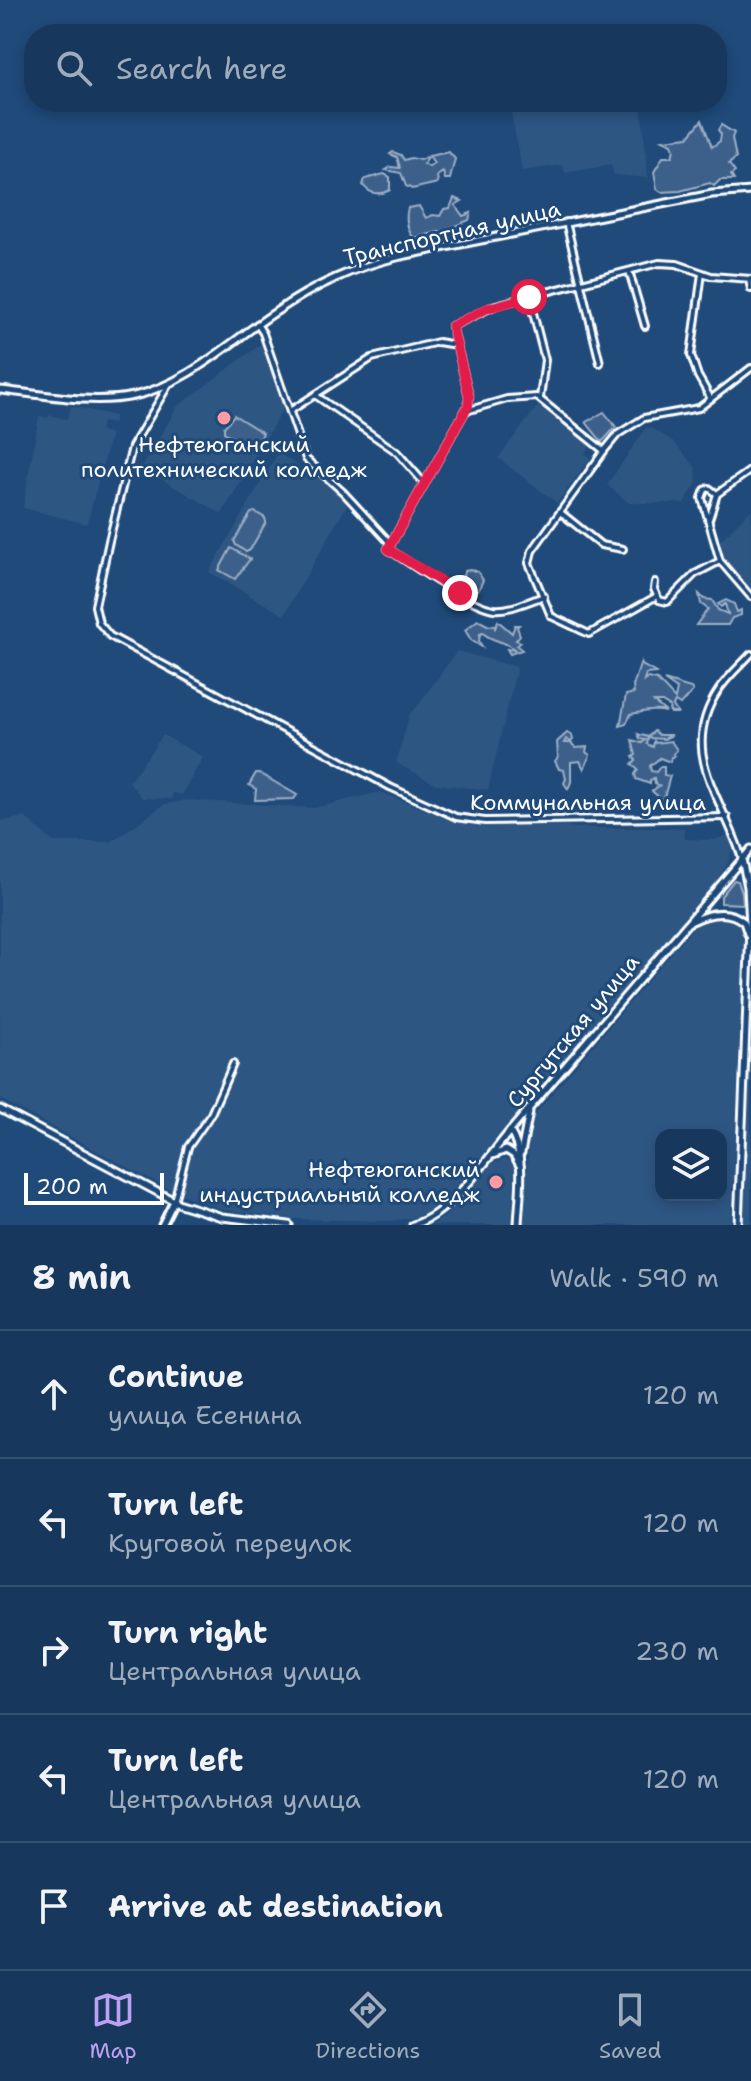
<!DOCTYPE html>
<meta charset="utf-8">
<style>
body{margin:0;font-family:"Shantell Sans",sans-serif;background:#244365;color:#f1f3f6}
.controls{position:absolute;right:24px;bottom:24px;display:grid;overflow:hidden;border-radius:16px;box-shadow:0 4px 12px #0003}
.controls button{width:72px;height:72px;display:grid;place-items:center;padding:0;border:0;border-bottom:2px solid #365272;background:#17385c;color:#f1f3f6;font:40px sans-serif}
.scale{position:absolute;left:24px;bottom:20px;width:140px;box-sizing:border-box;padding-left:8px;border:4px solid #fff;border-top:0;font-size:22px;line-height:28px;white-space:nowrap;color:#fff;-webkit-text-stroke:6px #1f4a7a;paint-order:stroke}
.stop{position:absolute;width:24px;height:24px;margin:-18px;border:6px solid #e11d48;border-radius:50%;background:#fff}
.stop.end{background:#e11d48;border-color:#fff;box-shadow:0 2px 8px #0008}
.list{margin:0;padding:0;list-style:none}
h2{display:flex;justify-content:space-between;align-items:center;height:104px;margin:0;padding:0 32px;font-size:34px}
h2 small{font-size:26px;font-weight:400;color:#9eacbb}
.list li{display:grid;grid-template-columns:52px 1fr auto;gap:24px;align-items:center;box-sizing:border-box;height:128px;padding:0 32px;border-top:2px solid #365272}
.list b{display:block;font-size:30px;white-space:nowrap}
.list p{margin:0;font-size:26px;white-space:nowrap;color:#9eacbb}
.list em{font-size:26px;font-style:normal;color:#9eacbb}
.icon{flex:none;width:44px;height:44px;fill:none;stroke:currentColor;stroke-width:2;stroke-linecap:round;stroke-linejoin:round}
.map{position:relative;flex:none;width:751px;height:1225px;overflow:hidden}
.search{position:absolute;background:#17385c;box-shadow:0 4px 12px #0003;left:24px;right:24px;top:24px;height:88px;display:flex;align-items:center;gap:20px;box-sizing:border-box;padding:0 28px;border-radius:32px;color:#9eacbb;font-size:30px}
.sheet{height:744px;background:#17385c}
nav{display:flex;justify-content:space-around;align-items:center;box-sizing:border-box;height:112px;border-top:2px solid #365272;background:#17385c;font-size:22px;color:#9eacbb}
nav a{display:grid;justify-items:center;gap:4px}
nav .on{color:#bca0f2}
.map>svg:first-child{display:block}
</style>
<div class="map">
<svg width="751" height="1225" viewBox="0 0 751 1225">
<rect width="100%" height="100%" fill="#1f4a7a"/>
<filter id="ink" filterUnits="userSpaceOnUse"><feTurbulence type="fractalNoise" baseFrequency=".0125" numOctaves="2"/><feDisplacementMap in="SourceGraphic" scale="16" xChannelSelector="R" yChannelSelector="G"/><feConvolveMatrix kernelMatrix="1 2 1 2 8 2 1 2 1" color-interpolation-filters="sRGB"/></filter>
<g filter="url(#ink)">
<g fill="#2e5683" fill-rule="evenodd">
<path d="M509 102H641L648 178 614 175 611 165 565 173 563 165 522 171Z"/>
<path d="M261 344 284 407 222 514 142 468 177 407Z"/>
<path d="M540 403 590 446 585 453 591 458 557 503 498 458Z"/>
<path d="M71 406 115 416 113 424 102 422 100 431 111 434 87 524 23 508 39 416 48 418 49 415 67 419Z"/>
<path d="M650 427 674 442 696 468 697 483 684 503H629L607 485 646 428Z"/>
<path d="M278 453 330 485 347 505 284 615 209 572Z"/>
<path d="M751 510V588L722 557 718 543Z"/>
<path d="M457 651 517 667 488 790 436 784 396 763 410 713 416 708Z"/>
<path d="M163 735 203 757 182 795 173 793 171 799 142 798 129 782Z"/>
<path d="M380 792 453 821 476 825 553 824 577 828H684L685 839 713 840 729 835 732 849 728 863 716 881 518 1115 446 1197 430 1211 413 1218 389 1221 293 1219 221 1209 170 1190 0 1099V821L25 817 53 842H111L165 804 187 800 314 808Z"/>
<path d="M721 916 737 920 744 930 731 1225H523L530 1128 536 1113 697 923ZM661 1135H721V1195H661Z"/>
<path d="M751 1038V1225H743Z"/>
<path d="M506 1158 515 1168 512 1225H432L448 1214 491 1164Z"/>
</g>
<g fill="#3c618b" stroke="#9eb0c5" stroke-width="2">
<path d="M702 120 712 147 720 141 721 134 718 130 721 125 734 133 732 138 736 158 729 164 735 172 731 175 734 180H720L714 186 710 183 680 191 661 192 657 189 654 172 663 157H672L674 149 672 144 663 140 688 137Z"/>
<path d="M393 152 401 155 404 160 411 158 420 160 426 157 428 158 424 164 429 167 434 164 429 156 449 152 455 159 450 179H445L443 172 437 176 438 183 412 189 406 186 401 173 386 170 391 167 400 168 397 157 390 154Z"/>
<path d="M384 174 390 177V190C380 195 370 195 363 185L365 179Z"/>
<path d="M454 198 462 201 455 205 463 216 471 213 469 220 446 230 414 238C407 231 405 217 408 208L419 206 426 218 433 215 440 216 444 209 450 208Z"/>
<path d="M604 412 616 427 602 442 586 422Z"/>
<path d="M234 415 263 433 256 449H251L224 432V427Z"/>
<path d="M255 512 265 518 266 522 250 550 246 552 236 545 234 541 251 513Z"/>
<path d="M231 548 250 559 235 579 219 570Z"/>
<path d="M470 569 478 572 483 580 479 589 472 595 457 588 465 571Z"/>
<path d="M699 594 704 599 712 600 718 610 728 614 725 604 721 607 718 604 726 600 734 604 737 612 741 610V615L732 618 728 625H696L708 609 701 604Z"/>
<path d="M478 620 489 626 494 625 495 628 498 621 512 633 515 625H519L517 627 520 635 516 640 521 642 517 646 522 650 510 654 507 649 515 650C505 640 492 642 483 633L480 634 479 641 482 647 471 640 465 630Z"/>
<path d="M641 662 642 665 656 673 646 674 644 681 648 678 657 680 675 699 677 689 664 680 691 688 693 691 680 705 675 702 673 706 678 713H671L669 710 670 707 662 702H654L666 712C654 709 645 712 631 714L626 724 620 726 626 695 634 693 633 686Z"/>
<path d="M654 731 659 735H672L664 739 648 738 647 744 653 747 654 741 656 743 671 741 677 750 673 754 675 756 671 757 670 762 660 758 650 766 651 771 656 772 660 767H664V775L670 776 663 801 652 791 659 786 655 784 654 778 650 780V784L636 779 635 774 638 770 632 764 636 760 633 757 636 755 632 740 642 743 645 740 640 739 638 734 648 737Z"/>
<path d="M567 733 572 735 573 740 571 742 566 739 564 743H571L576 748 587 747 586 752 590 755 584 769 580 761 571 762V782L568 789 564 783 566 779 564 770 559 769 555 761 558 757 557 742Z"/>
<path d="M256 773H259L297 795 294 799 255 800 256 789 249 785Z"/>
<path d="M734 880 738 881 742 892 743 904 721 903V896Z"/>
</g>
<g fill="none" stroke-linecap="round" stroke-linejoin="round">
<g stroke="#fff" stroke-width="10">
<g id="minor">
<path d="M566 222 600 363"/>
<path d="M629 271 645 326"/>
<path d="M702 273 691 355 698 376 711 399"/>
<path d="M749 280 751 289"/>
<path d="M529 297 545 360 540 398"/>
<path d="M257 324 263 333 306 459 343 492 391 544"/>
<path d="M169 384 132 447 109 541 95 606 99 623 110 636 390 787 456 817 485 821 727 817"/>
<path d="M315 395 397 452 424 483"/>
<path d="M290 411 372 358 438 342 456 345"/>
<path d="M466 411 507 399 537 397 604 451 618 434 644 418 699 408 751 368"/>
<path d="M604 451 532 551 529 563 551 616 589 634 657 596"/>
<path d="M717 494 709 488 705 490 702 498 720 561 751 597"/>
<path d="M560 512 601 545 623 549"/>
<path d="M709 519 717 494 751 470"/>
<path d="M655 582 654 589 659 600 667 602 695 574 720 561"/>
<path d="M544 596C529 601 509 611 494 609 470 606 411 564 388 549L468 406 469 396 452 326 496 305 659 263 677 264 711 276 751 279"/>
<path d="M742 859C724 798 677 754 718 691 727 677 740 666 751 654"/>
<path d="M174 1201 188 1147 211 1114 233 1064"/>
</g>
</g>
<g stroke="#fff" stroke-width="11">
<g id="tertiary">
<path d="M0 390C42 394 92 405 134 396 187 384 230 342 274 313 315 285 354 267 401 256L712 194 751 191"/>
<path d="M0 1109 180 1204 222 1217 289 1225"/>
<path d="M493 1155 506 1150 514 1155 519 1164"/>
<path d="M162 1225 174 1201"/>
<path d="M413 1225C451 1214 485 1161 510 1131"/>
</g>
</g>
<g stroke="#fff" stroke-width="11">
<g id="secondary">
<path d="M690 922C708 913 728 908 744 922L748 934"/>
<path d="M521 1153 529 1112"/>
<path d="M518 1225C519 1196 527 1157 510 1131L751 849"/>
<path d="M738 1225 750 927 748 887 742 859"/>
</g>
</g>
<use href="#minor" stroke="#1f4a7a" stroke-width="4"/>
<use href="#tertiary" stroke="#1f4a7a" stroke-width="5"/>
<use href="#secondary" stroke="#1f4a7a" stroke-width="5"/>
</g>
</g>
<g fill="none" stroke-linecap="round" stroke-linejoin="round" filter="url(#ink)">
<path stroke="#e11d48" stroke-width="10" d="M460 593 388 549 468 406 469 396 452 326 488 308 529 297"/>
</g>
<g fill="#ff9aa2" stroke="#1f4a7a" stroke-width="3">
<circle cx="224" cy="418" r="8"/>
<circle cx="496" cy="1182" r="8"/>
</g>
<g text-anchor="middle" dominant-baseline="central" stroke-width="6" stroke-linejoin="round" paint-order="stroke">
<g font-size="22" fill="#fff" stroke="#1f4a7a">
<text transform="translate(452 233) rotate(-13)">Транспортная улица</text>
<text x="588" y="802">Коммунальная улица</text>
<text transform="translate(573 1031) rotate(-50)">Сургутская улица</text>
</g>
<g font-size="22" fill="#fff" stroke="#1f4a7a">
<text x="224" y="444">Нефтеюганский<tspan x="224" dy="25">политехнический колледж</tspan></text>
<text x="480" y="1169" text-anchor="end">Нефтеюганский<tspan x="480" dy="25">индустриальный колледж</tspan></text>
</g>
</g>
</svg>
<div class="controls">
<button><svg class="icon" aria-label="layers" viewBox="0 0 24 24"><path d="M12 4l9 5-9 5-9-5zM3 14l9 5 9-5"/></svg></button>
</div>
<div class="scale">200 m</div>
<div class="stop" style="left:529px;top:297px"></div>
<div class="stop end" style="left:460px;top:593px"></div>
<div class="search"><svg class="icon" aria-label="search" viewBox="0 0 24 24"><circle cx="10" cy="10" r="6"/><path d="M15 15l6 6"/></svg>Search here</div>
</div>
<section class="sheet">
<h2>8 min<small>Walk · 590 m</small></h2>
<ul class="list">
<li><svg class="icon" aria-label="ahead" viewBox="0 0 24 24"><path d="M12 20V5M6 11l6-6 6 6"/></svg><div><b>Continue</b><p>улица Есенина</p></div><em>120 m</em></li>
<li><svg class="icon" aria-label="left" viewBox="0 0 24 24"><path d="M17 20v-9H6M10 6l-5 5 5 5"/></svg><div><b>Turn left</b><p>Круговой переулок</p></div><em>120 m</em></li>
<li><svg class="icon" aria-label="right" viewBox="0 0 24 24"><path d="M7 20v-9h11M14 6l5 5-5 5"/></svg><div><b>Turn right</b><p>Центральная улица</p></div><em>230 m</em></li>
<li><svg class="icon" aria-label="left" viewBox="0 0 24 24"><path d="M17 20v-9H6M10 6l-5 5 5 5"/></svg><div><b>Turn left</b><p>Центральная улица</p></div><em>120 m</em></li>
<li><svg class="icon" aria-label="arrive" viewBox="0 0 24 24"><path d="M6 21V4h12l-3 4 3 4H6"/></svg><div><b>Arrive at destination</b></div></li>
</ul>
</section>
<nav>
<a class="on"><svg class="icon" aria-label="map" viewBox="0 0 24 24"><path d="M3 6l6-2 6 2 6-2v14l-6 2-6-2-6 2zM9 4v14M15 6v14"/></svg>Map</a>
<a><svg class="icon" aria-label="directions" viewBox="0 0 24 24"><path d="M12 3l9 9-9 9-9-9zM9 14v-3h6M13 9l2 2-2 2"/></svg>Directions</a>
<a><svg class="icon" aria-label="saved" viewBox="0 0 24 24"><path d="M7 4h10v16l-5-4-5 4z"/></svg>Saved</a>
</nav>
